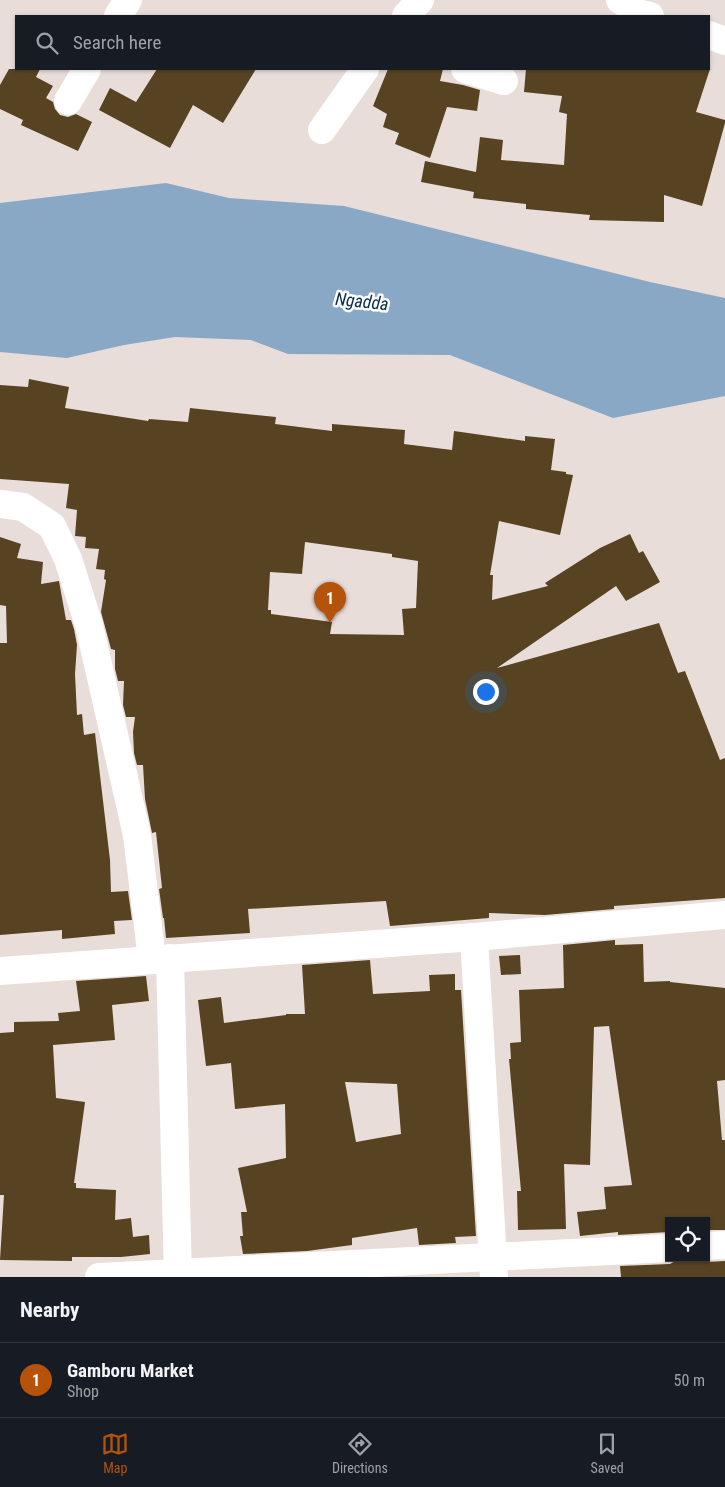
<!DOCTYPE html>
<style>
body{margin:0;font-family:"Roboto Condensed",sans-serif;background:#242831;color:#f1f3f6}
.controls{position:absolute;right:15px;bottom:15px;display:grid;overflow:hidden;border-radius:0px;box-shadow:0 1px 4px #0004}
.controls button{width:45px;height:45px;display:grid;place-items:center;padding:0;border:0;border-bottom:1px solid #363941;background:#171b24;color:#f1f3f6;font:25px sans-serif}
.you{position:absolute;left:485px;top:691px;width:18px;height:18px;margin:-12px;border:4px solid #fff;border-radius:50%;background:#1a73e8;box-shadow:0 0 0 8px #1a73e833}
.badge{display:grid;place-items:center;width:32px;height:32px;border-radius:50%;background:#b45309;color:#fff;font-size:16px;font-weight:700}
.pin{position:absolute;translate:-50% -41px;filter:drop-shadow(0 1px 2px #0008)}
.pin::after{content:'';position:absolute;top:26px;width:18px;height:15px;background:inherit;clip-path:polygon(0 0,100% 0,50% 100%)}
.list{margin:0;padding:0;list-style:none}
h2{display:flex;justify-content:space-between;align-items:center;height:65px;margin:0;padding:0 20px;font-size:21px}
h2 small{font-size:16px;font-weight:400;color:#9ea1a6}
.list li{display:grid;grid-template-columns:32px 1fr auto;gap:15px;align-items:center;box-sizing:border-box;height:75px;padding:0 20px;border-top:1px solid #363941}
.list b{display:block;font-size:19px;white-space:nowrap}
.list p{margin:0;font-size:16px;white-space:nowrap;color:#9ea1a6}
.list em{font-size:16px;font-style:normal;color:#9ea1a6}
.icon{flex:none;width:28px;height:28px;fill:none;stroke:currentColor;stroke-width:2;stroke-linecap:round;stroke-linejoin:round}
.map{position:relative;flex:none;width:725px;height:1277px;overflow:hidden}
.search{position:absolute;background:#171b24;box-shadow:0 1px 4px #0004;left:15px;right:15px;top:15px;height:55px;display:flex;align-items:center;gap:12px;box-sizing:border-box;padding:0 18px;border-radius:0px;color:#9ea1a6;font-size:19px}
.sheet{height:140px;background:#171b24}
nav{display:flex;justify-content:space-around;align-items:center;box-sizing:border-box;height:70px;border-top:1px solid #363941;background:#171b24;font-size:14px;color:#9ea1a6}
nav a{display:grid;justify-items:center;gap:2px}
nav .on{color:#b45309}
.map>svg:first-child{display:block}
</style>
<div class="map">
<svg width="725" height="1277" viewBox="0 0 725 1277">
<rect width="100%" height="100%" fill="#e8ddd9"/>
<path fill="#89a8c6" d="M166 183 229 198 344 206 650 282 725 298V396L613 418 450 355 288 354 251 340 175 337 124 345 67 358 0 352V203Z"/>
<g fill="#574322" fill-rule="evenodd">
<path d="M9 69H40L36 77 53 86 46 98 53 102 55 109 60 115 68 117 76 114 92 122 78 151 21 125 23 120 0 109V85Z"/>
<path d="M157 69H256L223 123 193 105 170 148 99 110 110 88 136 102Z"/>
<path d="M388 69H443L440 81 463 85 480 90 477 111 447 107 430 158 395 144 399 133 383 127 387 114 373 106Z"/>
<path d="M526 69H710L696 112 725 120V123L702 206 664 195V222L589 220 590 215 526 209V204L473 198 474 192 421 182 425 161 476 172 480 137 503 140 501 160 564 165 567 114 559 112 562 96 524 92Z"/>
<path d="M29 379 69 387 65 408 148 421 149 419 188 422 190 408 276 417 275 424 332 431V424L405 430 404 444 452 450 454 431 525 441V436L555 439 551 470 566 472V474L573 475 560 535 499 521 490 575H493L492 600 548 586 545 583 600 548 630 534 639 553 643 551 660 582 626 601 616 586 497 668 659 623 678 673 685 671 720 760 725 758V898L614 906V909L545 915 489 913V918L390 926 386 901 248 909 250 933 166 938 164 918H163L159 889 162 888 156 832 152 833 145 799 143 765H137L134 753 133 732 135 717H126L123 705 124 681H118L115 669V650L111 649 101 612 106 580 104 579 105 570 96 569 99 549 85 548 86 537 75 536 77 510 66 508 69 484 0 479V385L28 387ZM305 542 392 554V557L418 561 416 608 402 609 404 635 330 634 332 622 271 614V610H268L270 572 302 574Z"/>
<path d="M0 537 21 544 17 558 43 562 41 584 59 581 66 620H71L74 629 77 645 75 674 77 715 82 714 84 735 95 733 110 860 111 892 128 891 132 920 114 921 115 934 62 939V930L0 935V643H7L6 606 0 605Z"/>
<path d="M615 940V945L643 944 644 982 670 981V982L725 988V1080L717 1081 722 1140H725V1230H706V1221H669V1232L618 1235V1232L580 1236 577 1212 606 1209 604 1187 632 1185 609 1026 594 1027 590 1165 564 1164 566 1229 518 1230 517 1191H521L509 1059H511L510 1043 521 1042 519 990 564 988 563 945Z"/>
<path d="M520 955 521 974 501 975 499 956Z"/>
<path d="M370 960 373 994 430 991 429 975 455 974V990H461L476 1236 455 1237 456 1243 419 1245 417 1228 352 1238V1245L307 1251 243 1254 240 1236H243L241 1212H247L238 1168 286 1158 285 1104 235 1109 231 1063 206 1066 198 1000 221 997 224 1023 286 1015V1014H305L302 965ZM345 1082 397 1084 401 1134 356 1142Z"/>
<path d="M146 976 149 1001 112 1005 115 1040 53 1045 56 1098 85 1102 74 1183H76V1188L116 1190 115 1220 131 1218 133 1237 149 1235 150 1254 121 1257H72V1261L0 1260 4 1195H0V1033L14 1032V1022L59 1021 58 1013 80 1011 76 981Z"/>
<path d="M679 1259 706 1262 725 1261V1277H621L620 1266 670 1264Z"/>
</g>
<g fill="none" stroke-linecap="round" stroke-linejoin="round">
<g stroke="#fff" stroke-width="28">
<path d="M620 0 639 13 650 16"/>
<path d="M118 16 128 0"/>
<path d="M406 16 420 0"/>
<path d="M709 35 725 41"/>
<path d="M465 69 504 81"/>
<path d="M68 101 87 69"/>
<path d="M322 130 365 69"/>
<path d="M0 504 23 507 52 526 68 559 89 625 137 835 152 959"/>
<path d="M474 937 494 1277"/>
<path d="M170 958 178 1277"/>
<path d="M0 971 474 937 725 915"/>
<path d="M706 1246 725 1245"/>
<path d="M99 1277 669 1248"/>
</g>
</g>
<g text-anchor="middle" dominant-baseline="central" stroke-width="5" stroke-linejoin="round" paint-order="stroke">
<g font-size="18" font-style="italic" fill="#072c4a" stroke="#fff">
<text transform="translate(362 301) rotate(6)">Ngadda</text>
</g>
</g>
</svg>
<div class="controls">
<button><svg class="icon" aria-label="locate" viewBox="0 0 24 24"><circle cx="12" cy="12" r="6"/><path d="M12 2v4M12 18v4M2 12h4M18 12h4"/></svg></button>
</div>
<div class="you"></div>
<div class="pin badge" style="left:330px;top:623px">1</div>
<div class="search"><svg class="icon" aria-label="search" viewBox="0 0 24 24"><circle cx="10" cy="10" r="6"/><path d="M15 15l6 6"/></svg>Search here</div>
</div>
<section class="sheet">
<h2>Nearby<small></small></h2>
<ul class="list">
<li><span class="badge">1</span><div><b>Gamboru Market</b><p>Shop</p></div><em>50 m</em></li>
</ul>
</section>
<nav>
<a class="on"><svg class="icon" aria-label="map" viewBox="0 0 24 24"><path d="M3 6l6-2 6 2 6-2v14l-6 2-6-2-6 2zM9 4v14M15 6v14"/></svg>Map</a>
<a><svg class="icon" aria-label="directions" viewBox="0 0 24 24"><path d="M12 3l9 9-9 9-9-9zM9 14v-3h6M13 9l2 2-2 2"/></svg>Directions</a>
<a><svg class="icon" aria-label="saved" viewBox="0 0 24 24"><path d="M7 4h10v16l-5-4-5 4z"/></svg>Saved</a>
</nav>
